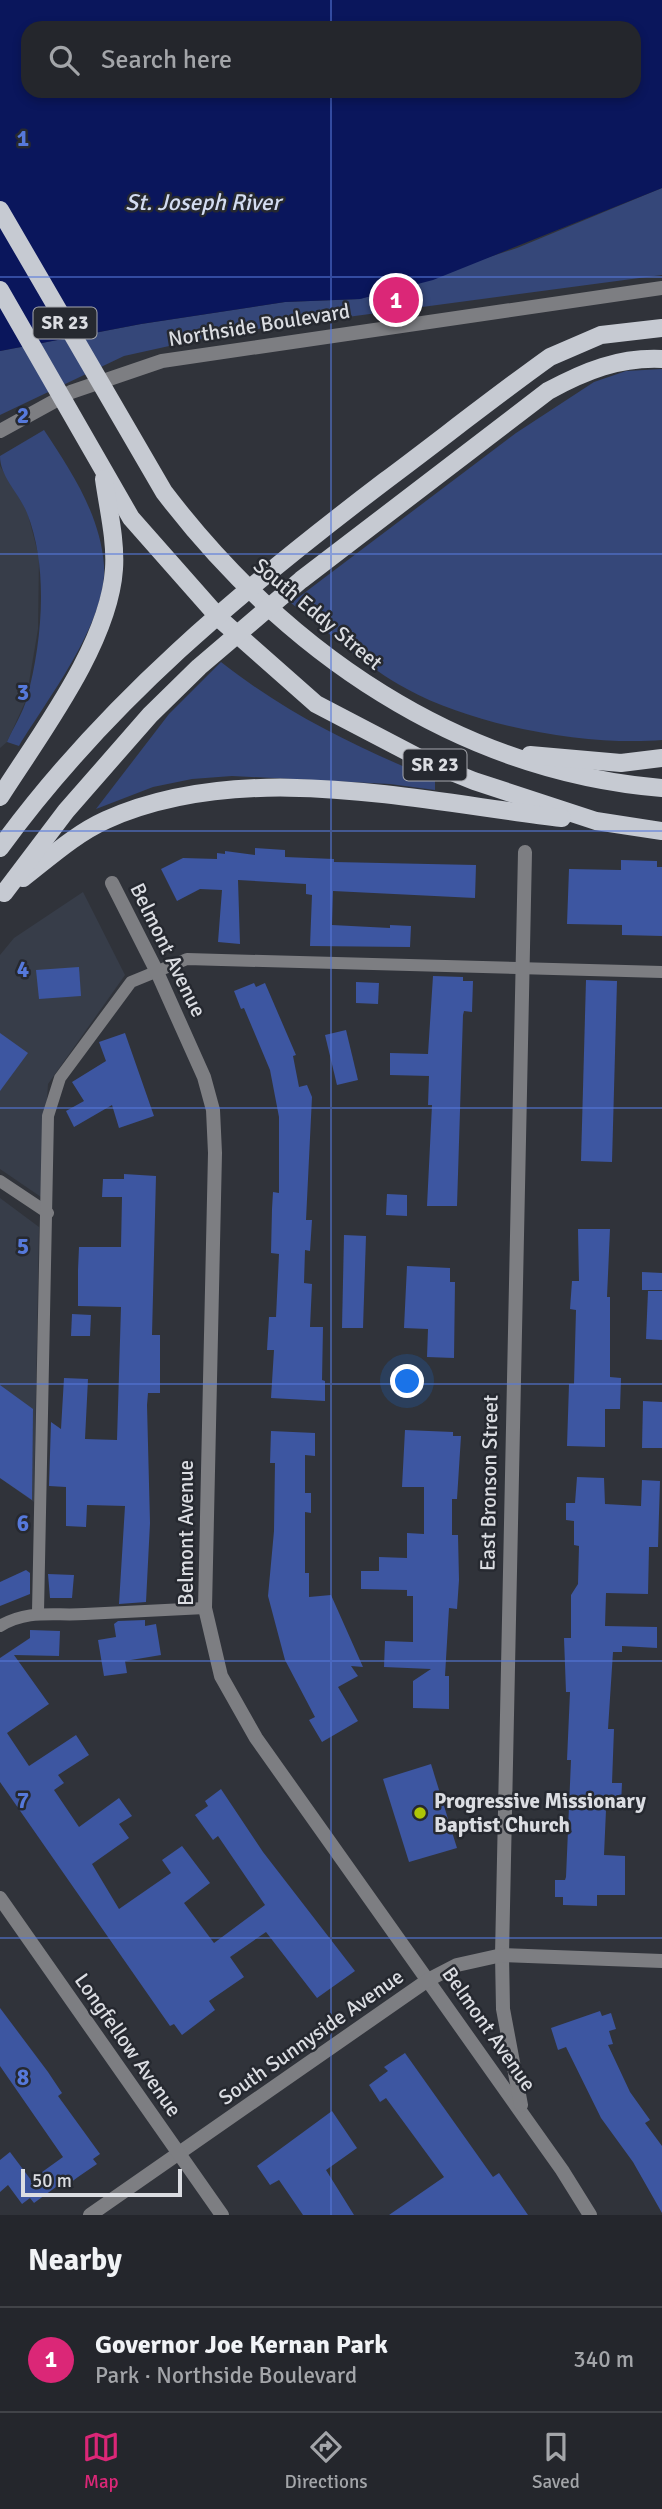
<!DOCTYPE html>
<meta charset="utf-8">
<style>
body{margin:0;font-family:Signika,sans-serif;background:#2c2e34;color:#f1f3f6}
.scale{position:absolute;left:21px;bottom:18px;width:161px;box-sizing:border-box;padding-left:7px;border:4px solid #dbdde2;border-top:0;font-size:19px;line-height:24px;white-space:nowrap;color:#dbdde2;-webkit-text-stroke:5px #262930;paint-order:stroke}
.you{position:absolute;left:408px;top:1382px;width:24px;height:24px;margin:-18px;border:5px solid #fff;border-radius:50%;background:#1a73e8;box-shadow:0 0 0 10px #1a73e833}
.badge{display:grid;place-items:center;width:46px;height:46px;border-radius:50%;background:#db2777;color:#fff;font-size:23px;font-weight:700}
.pin{position:absolute;translate:-50% -50%;border:4px solid #fff;box-shadow:0 2px 7px #0006}
.list{margin:0;padding:0;list-style:none}
h2{display:flex;justify-content:space-between;align-items:center;height:91px;margin:0;padding:0 28px;font-size:30px}
h2 small{font-size:23px;font-weight:400;color:#a3a5a9}
.list li{display:grid;grid-template-columns:46px 1fr auto;gap:21px;align-items:center;box-sizing:border-box;height:105px;padding:0 28px;border-top:2px solid #414348}
.list b{display:block;font-size:26px;white-space:nowrap}
.list p{margin:0;font-size:23px;white-space:nowrap;color:#a3a5a9}
.list em{font-size:23px;font-style:normal;color:#a3a5a9}
.icon{flex:none;width:38px;height:38px;fill:none;stroke:currentColor;stroke-width:2;stroke-linecap:round;stroke-linejoin:round}
.map{position:relative;flex:none;width:662px;height:2215px;overflow:hidden}
.search{position:absolute;background:#24262c;box-shadow:0 4px 10px #0003;left:21px;right:21px;top:21px;height:77px;display:flex;align-items:center;gap:18px;box-sizing:border-box;padding:0 24px;border-radius:21px;color:#a3a5a9;font-size:26px}
.sheet{height:196px;background:#24262c}
nav{display:flex;justify-content:space-around;align-items:center;box-sizing:border-box;height:98px;border-top:2px solid #414348;background:#24262c;font-size:19px;color:#a3a5a9}
nav a{display:grid;justify-items:center;gap:4px}
nav .on{color:#db2777}
.map>svg:first-child{display:block}
</style>
<div class="map">
<svg width="662" height="2215" viewBox="0 0 662 2215">
<rect width="100%" height="100%" fill="#30333a"/>
<g fill="#373d49">
<path d="M0 466 27 511 39 557 38 629 26 700 7 742 0 748Z"/>
<path d="M83 892 125 975 48 1084 41 1197 0 1169V955L14 938Z"/>
<path d="M0 1198 39 1227 34 1502 0 1478Z"/>
</g>
<g fill="#354779">
<path d="M662 188V275L228 333 124 356 0 415V351L141 324 285 302 360 299 517 248Z"/>
<path d="M662 369V740C586 746 474 726 407 689 366 667 328 632 291 603L516 433 594 382 626 371Z"/>
<path d="M44 430C71 471 100 514 104 565 108 621 47 700 19 746L7 742C13 728 23 713 27 698 42 642 49 568 27 513 19 493 0 477 0 456Z"/>
<path d="M221 662C290 716 355 746 435 780V790L390 784 232 776 192 779 153 787 96 809 169 714Z"/>
</g>
<path fill="#0a165c" fill-rule="evenodd" d="M0 0H662V188L433 280 360 299 285 302 141 324 0 351ZM28 28H634V91H28Z"/>
<g fill="#3d56a1">
<path d="M255 848 285 850V857L334 859V862L476 865 475 898 333 891 332 925 390 928V925L411 926 410 947 310 946 312 895 306 894V884L238 880 240 944 218 942 222 890 200 889 177 901 161 869 183 858 217 859V853L225 854V851L255 855Z"/>
<path d="M621 860 657 861V867H662V936L622 935V925L567 924 569 869 621 870Z"/>
<path d="M79 967 81 996 39 999 36 970Z"/>
<path d="M433 976 463 977V981H473L472 1012 464 1011 463 1015 457 1206H427L432 1105H428L429 1076 390 1075V1053L428 1054Z"/>
<path d="M586 980 617 981 612 1162 581 1161Z"/>
<path d="M356 982 379 983 378 1004 356 1003Z"/>
<path d="M254 983 256 987 265 983 296 1055 293 1056 299 1087 307 1085 312 1097 306 1220H312L310 1251 305 1250 304 1283 312 1284 310 1327H323L322 1380 325 1381V1401L271 1398 274 1350H267L269 1317H276L279 1254 271 1253 272 1209 273 1192 279 1193V1117L270 1070 244 1008 241 1009 234 991Z"/>
<path d="M346 1030 358 1080 337 1085 325 1035Z"/>
<path d="M0 1033 28 1053 0 1091Z"/>
<path d="M125 1033 154 1116 119 1128 112 1105 74 1127 66 1111 84 1101 72 1082 106 1061 99 1042Z"/>
<path d="M124 1174 156 1176 152 1335H160V1393H148L147 1405 150 1523 146 1602 119 1604 125 1506 87 1505 86 1527 66 1526V1487L49 1486 51 1422 61 1429 64 1378 88 1379 85 1439 117 1440 121 1307 78 1306V1270L79 1247H121L122 1197H102L103 1179H124Z"/>
<path d="M387 1194 407 1195V1216L386 1215Z"/>
<path d="M578 1229H610L607 1297H610V1377L621 1378 620 1409H605V1447L567 1446 569 1384H574L576 1310 570 1309 572 1281H579Z"/>
<path d="M344 1235 366 1236 363 1328H342Z"/>
<path d="M407 1266 450 1268V1282H455L454 1358 427 1357 428 1329 404 1328Z"/>
<path d="M642 1272 662 1273V1290H642Z"/>
<path d="M648 1291H662V1340L646 1339Z"/>
<path d="M72 1314 91 1315 90 1336H71Z"/>
<path d="M0 1385 33 1409 32 1500 0 1478Z"/>
<path d="M643 1401 662 1402V1448H642Z"/>
<path d="M405 1430 453 1432V1436H461L457 1499H452V1535H458L459 1580 457 1609 449 1608 445 1676H449V1709L413 1708V1681L431 1669 384 1667 385 1641 413 1642V1596H407V1590L361 1589V1571H379V1557L407 1558V1533L424 1534V1487H402Z"/>
<path d="M271 1431 315 1433V1456L305 1455V1493H311V1513L305 1512V1573H309V1597L331 1595 363 1667 351 1666 358 1676 338 1687 358 1721 322 1742 309 1720 315 1717 285 1660 268 1596 274 1531 275 1463H270Z"/>
<path d="M577 1477 604 1478 605 1504 641 1506 642 1480 660 1481 658 1547H649L648 1594 606 1593 605 1626 657 1627V1648L622 1646V1652H613L608 1729H614L612 1783H622L621 1804H611V1810H606L604 1855 625 1856V1895H597V1906L563 1905V1897H555V1880H565L566 1877 571 1760H567L570 1692H566L564 1638H571V1595L578 1584 579 1546 574 1545V1521L566 1520V1503H575Z"/>
<path d="M26 1570 30 1573V1594L0 1606V1582Z"/>
<path d="M48 1574 74 1575 72 1598H50Z"/>
<path d="M145 1620V1626L156 1624 161 1655 125 1661 127 1673 104 1676 98 1640 116 1637 114 1624 118 1621Z"/>
<path d="M30 1630 60 1631 59 1656 14 1655 49 1704 7 1733 29 1766 76 1735 89 1755 58 1775 64 1783 54 1790 79 1827 119 1798 132 1816 119 1824 129 1838 92 1864 119 1909 171 1873 162 1860 182 1846 210 1883 184 1903 214 1943 265 1905 218 1836 213 1840 195 1815 208 1806 205 1801 221 1789 263 1852 355 1971 317 1998 266 1932 230 1957 244 1977 209 2001 215 2010 182 2035 174 2024 170 2026 0 1782V1658L30 1638Z"/>
<path d="M431 1764 457 1848 409 1862 383 1779Z"/>
<path d="M0 2008 48 2072 62 2093 58 2096 100 2154 93 2159 97 2164 78 2177 70 2183 67 2179 34 2203 30 2198 22 2204 8 2185 0 2192V2160L10 2152 31 2180 63 2157 0 2066Z"/>
<path d="M600 2011 602 2016 611 2013 616 2029 609 2031 613 2044 608 2045 630 2092 650 2120 645 2123 662 2146V2213L633 2162 601 2118 566 2047 558 2050 551 2028Z"/>
<path d="M405 2053 493 2177 499 2173 528 2215H389L444 2177 386 2098 380 2102 369 2085 388 2071 384 2067Z"/>
<path d="M332 2111 357 2148 326 2170 354 2215H303L279 2180 270 2185 257 2166Z"/>
</g>
<g fill="none" stroke-linecap="round" stroke-linejoin="round">
<g stroke="#7d7e82" stroke-width="12">
<path d="M0 1181 48 1213"/>
<path d="M38 1612 48 1116 60 1078 131 982 187 959 662 972"/>
<path d="M0 1626C29 1609 53 1616 85 1614 125 1612 165 1610 205 1608"/>
</g>
<g stroke="#7d7e82" stroke-width="14">
<path d="M112 883 157 972 204 1077 213 1110 215 1153 205 1608 221 1676 256 1738 562 2170 590 2215"/>
<path d="M521 2105 503 2009 502 1955 525 852"/>
<path d="M90 2215 428 1980 457 1965 502 1955 662 1961"/>
</g>
<g stroke="#7d7e82" stroke-width="14">
<path d="M0 431 71 392 162 361 662 288"/>
<path d="M0 1898 222 2215"/>
</g>
<g stroke="#c6cad2" stroke-width="18">
<path d="M0 210 164 492C286 652 458 771 662 788"/>
<path d="M0 290 131 518 221 620 316 704 427 762 474 781 596 821 662 831"/>
<path d="M530 755 621 763 662 758"/>
<path d="M0 797C40 734 109 644 114 569 116 540 108 508 104 479"/>
<path d="M0 848C106 702 243 589 385 481 440 440 494 397 550 357L601 335 662 328"/>
<path d="M23 878C49 858 75 834 106 820 244 758 417 801 562 818"/>
<path d="M4 893 66 811 150 715 199 667 301 580 548 391C585 371 619 357 662 359"/>
</g>
</g>
<path fill="none" stroke="#5679db" stroke-width="2" stroke-opacity="0.55" d="M331 0V28M331 91V2215M0 277H662M0 554H662M0 831H662M0 1108H662M0 1384H662M0 1661H662M0 1938H662"/>
<circle fill="#afc506" stroke="#262930" stroke-width="2.5" cx="420" cy="1813" r="7"/>
<g text-anchor="middle" dominant-baseline="central" stroke-width="5" stroke-linejoin="round" paint-order="stroke">
<g fill="#262930" stroke="#a5a7ad" stroke-width="2">
<rect x="33.5" y="307.5" width="63" height="31" rx="5"/>
<rect x="403.5" y="749.5" width="63" height="31" rx="5"/>
</g>
<g font-size="19" font-weight="bold" fill="#dbdde2">
<text x="65" y="323">SR 23</text>
<text x="435" y="765">SR 23</text>
</g>
<g font-size="21" fill="#dbdde2" stroke="#262930">
<text transform="translate(259 325) rotate(-9)">Northside Boulevard</text>
<text transform="translate(318 614) rotate(40)">South Eddy Street</text>
<text transform="translate(168 950) rotate(64)">Belmont Avenue</text>
<text transform="translate(489 1483) rotate(-89)">East Bronson Street</text>
<text transform="translate(186 1533) rotate(-90)">Belmont Avenue</text>
<text transform="translate(489 2029) rotate(55)">Belmont Avenue</text>
<text transform="translate(311 2037) rotate(-35)">South Sunnyside Avenue</text>
<text transform="translate(128 2045) rotate(55)">Longfellow Avenue</text>
</g>
<g font-size="21" font-weight="bold" fill="#dbdde2" stroke="#262930" text-anchor="start">
<text x="434" y="1801">Progressive Missionary<tspan x="434" dy="24">Baptist Church</tspan></text>
</g>
<g font-size="23" font-style="italic" fill="#d3dcf1" stroke="#262930">
<text x="203" y="202">St. Joseph River</text>
</g>
</g>
<g font-size="23" text-anchor="middle" font-weight="bold" fill="#5679db" stroke="#262930" stroke-width="5" stroke-linejoin="round" paint-order="stroke">
<text x="23" y="146">1</text>
<text x="23" y="423">2</text>
<text x="23" y="700">3</text>
<text x="23" y="977">4</text>
<text x="23" y="1254">5</text>
<text x="23" y="1531">6</text>
<text x="23" y="1808">7</text>
<text x="23" y="2085">8</text>
</g>
</svg>
<div class="scale">50 m</div>
<div class="you"></div>
<div class="pin badge" style="left:396px;top:300px">1</div>
<div class="search"><svg class="icon" aria-label="search" viewBox="0 0 24 24"><circle cx="10" cy="10" r="6"/><path d="M15 15l6 6"/></svg>Search here</div>
</div>
<section class="sheet">
<h2>Nearby<small></small></h2>
<ul class="list">
<li><span class="badge">1</span><div><b>Governor Joe Kernan Park</b><p>Park · Northside Boulevard</p></div><em>340 m</em></li>
</ul>
</section>
<nav>
<a class="on"><svg class="icon" aria-label="map" viewBox="0 0 24 24"><path d="M3 6l6-2 6 2 6-2v14l-6 2-6-2-6 2zM9 4v14M15 6v14"/></svg>Map</a>
<a><svg class="icon" aria-label="directions" viewBox="0 0 24 24"><path d="M12 3l9 9-9 9-9-9zM9 14v-3h6M13 9l2 2-2 2"/></svg>Directions</a>
<a><svg class="icon" aria-label="saved" viewBox="0 0 24 24"><path d="M7 4h10v16l-5-4-5 4z"/></svg>Saved</a>
</nav>
